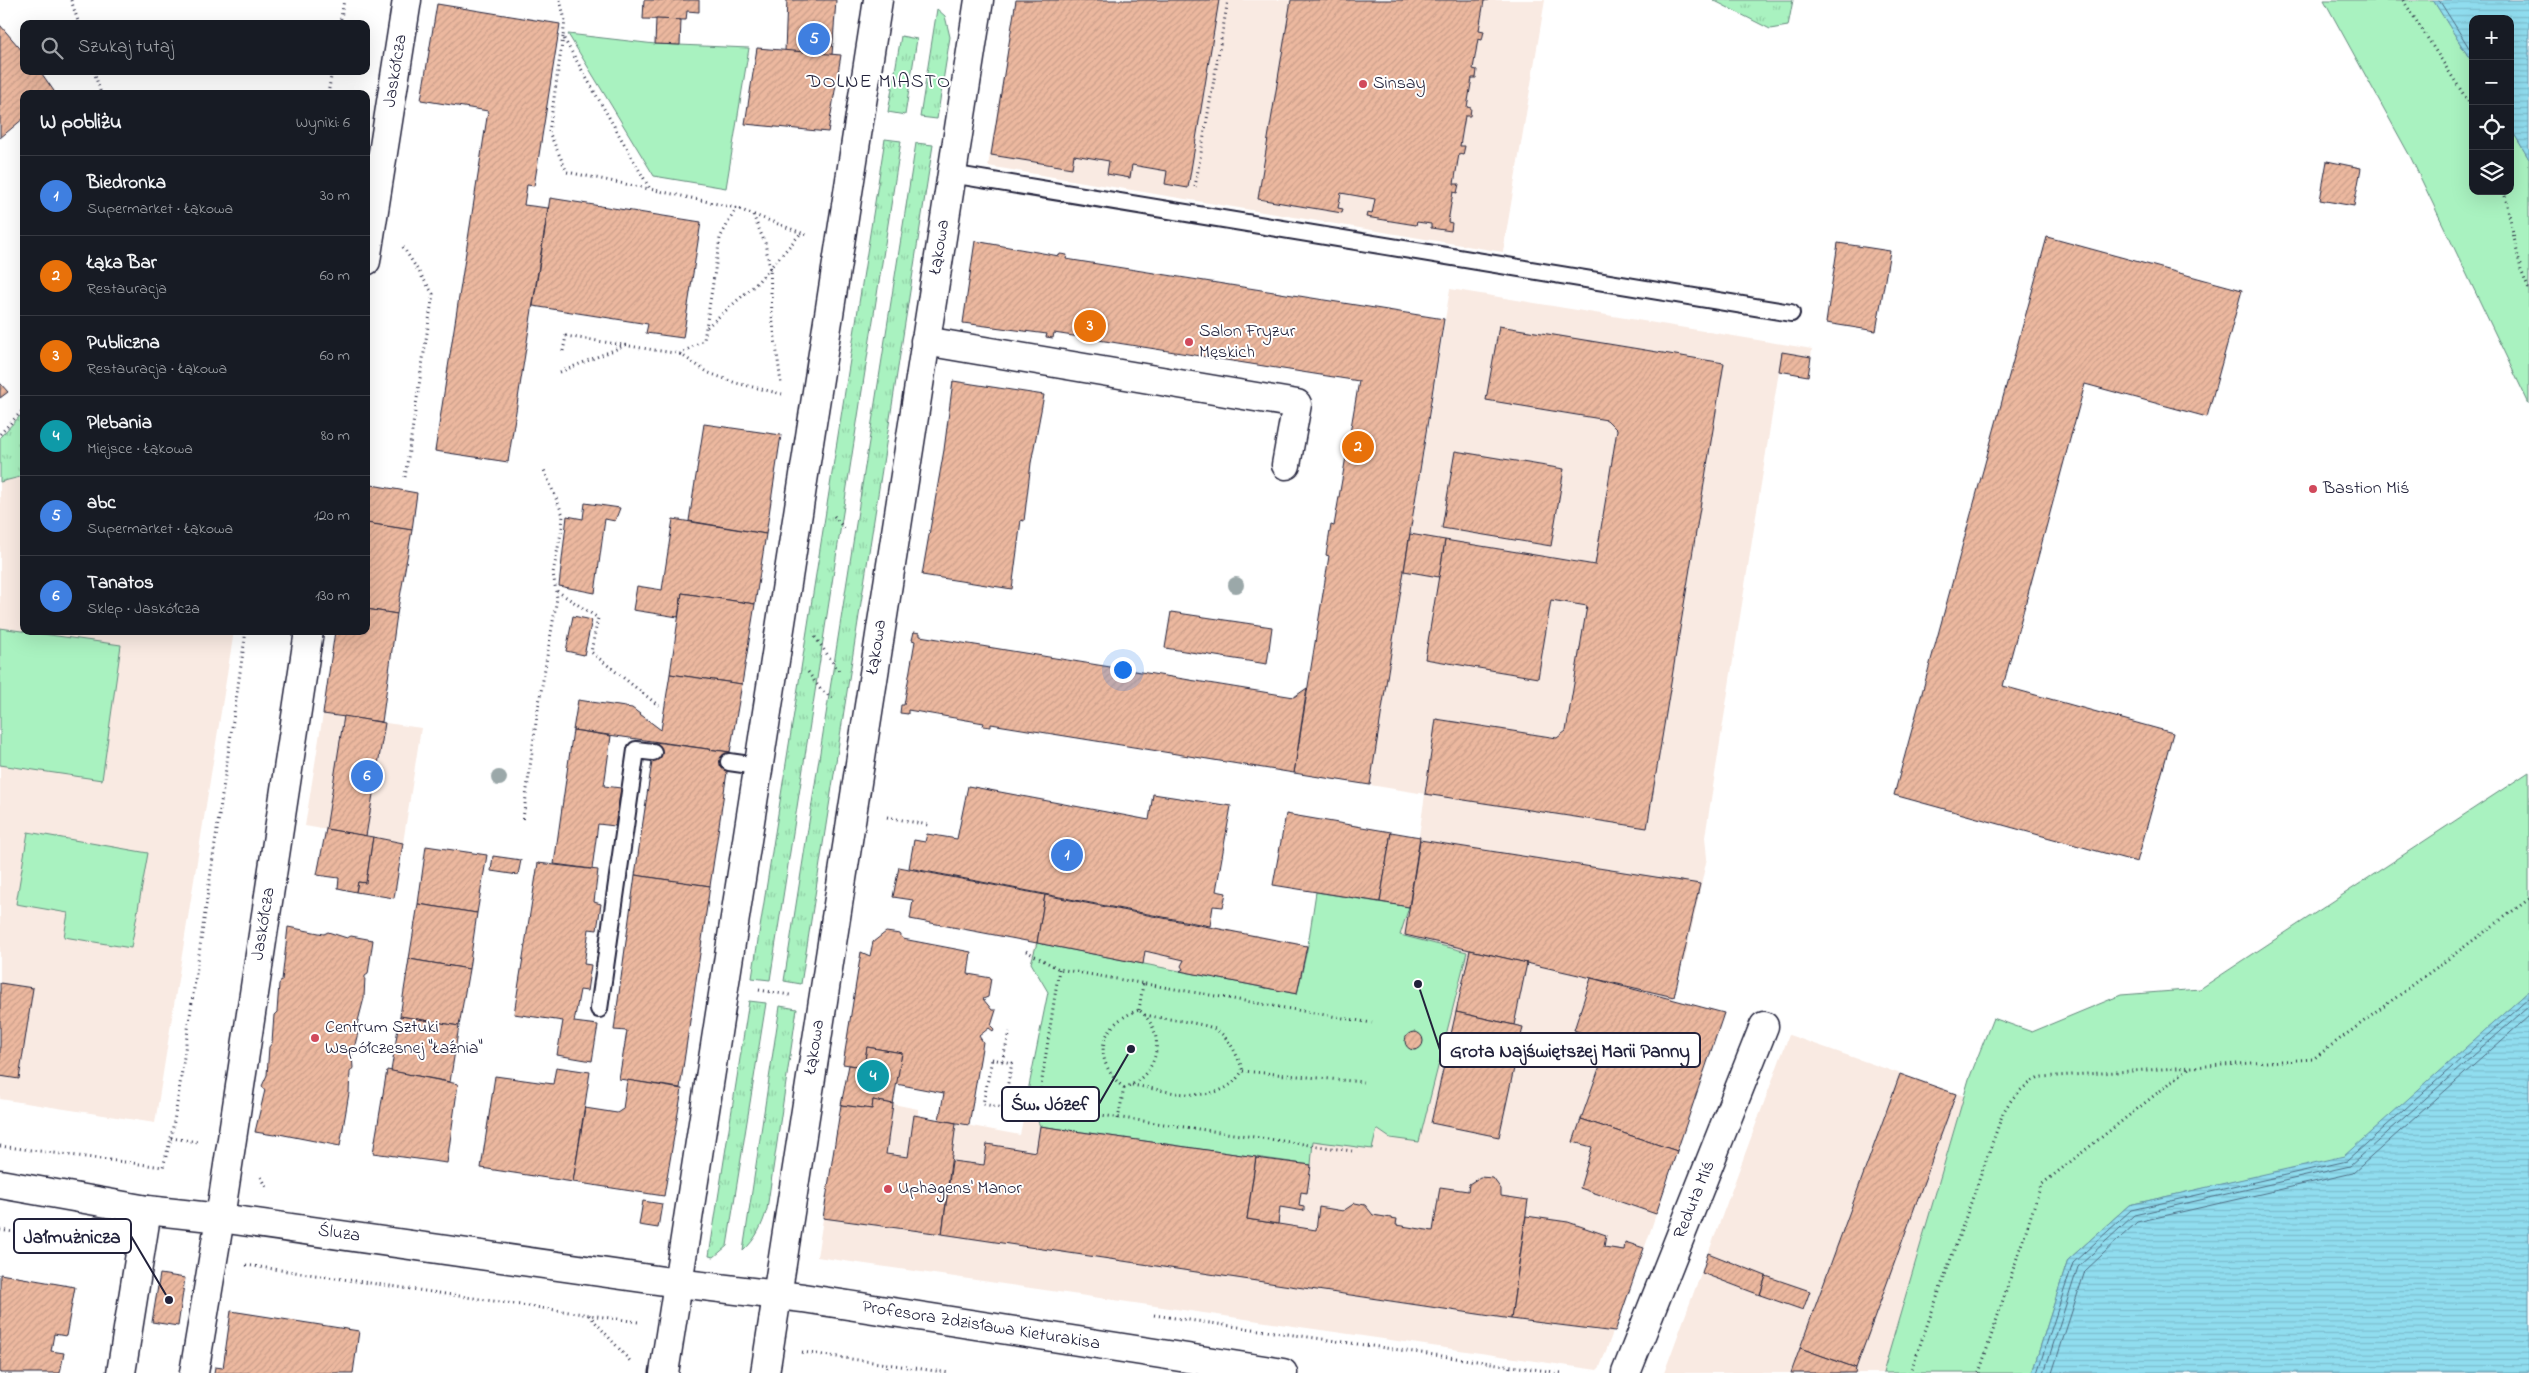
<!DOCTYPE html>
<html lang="pl">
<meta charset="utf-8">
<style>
body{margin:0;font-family:"Indie Flower",sans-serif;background:#20242c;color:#f1f3f6}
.controls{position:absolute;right:15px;top:15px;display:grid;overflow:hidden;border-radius:10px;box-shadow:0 5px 20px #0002}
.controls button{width:45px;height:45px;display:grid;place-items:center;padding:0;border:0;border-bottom:1px solid #363941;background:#171b24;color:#f1f3f6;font:25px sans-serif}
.you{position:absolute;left:1122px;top:669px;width:18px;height:18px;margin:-12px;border:4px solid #fff;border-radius:50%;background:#1a73e8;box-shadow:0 0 0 8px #1a73e833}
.badge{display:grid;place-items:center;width:32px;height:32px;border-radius:50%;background:#d1495b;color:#fff;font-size:16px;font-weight:700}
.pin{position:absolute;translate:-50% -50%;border:2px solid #fff;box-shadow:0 1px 5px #0006}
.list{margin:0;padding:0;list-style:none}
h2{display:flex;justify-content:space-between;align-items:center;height:65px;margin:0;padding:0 20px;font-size:21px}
h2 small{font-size:16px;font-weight:400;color:#9ea1a6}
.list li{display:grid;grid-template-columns:32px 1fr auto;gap:15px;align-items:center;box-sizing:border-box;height:80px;padding:0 20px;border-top:1px solid #363941}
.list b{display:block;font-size:19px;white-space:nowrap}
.list p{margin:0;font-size:16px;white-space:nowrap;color:#9ea1a6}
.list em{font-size:16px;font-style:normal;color:#9ea1a6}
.icon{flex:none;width:28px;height:28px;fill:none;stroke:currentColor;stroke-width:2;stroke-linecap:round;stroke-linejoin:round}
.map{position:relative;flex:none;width:2529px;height:1373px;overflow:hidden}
.search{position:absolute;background:#171b24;box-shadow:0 5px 20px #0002;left:20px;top:20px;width:350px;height:55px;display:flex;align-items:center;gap:12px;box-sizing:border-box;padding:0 18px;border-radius:10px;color:#9ea1a6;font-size:19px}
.panel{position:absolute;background:#171b24;box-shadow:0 5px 20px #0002;left:20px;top:90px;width:350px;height:545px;border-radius:10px}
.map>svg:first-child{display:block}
</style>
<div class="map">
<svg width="2529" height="1373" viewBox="0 0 2529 1373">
<defs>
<pattern id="grass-tufts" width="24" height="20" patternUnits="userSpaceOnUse" patternTransform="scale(1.25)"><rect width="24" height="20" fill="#a9f2c0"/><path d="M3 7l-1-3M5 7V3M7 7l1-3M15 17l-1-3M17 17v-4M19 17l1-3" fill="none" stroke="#91cfa6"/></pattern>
<pattern id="water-rules" width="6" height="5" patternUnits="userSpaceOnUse" patternTransform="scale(1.25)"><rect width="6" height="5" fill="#90ddef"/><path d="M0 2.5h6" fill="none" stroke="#7cbdce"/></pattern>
<pattern id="building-hatch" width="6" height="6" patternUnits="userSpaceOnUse" patternTransform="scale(1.25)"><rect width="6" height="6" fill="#ecb89f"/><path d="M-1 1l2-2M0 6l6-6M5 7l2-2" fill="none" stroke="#ca9e8a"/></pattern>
</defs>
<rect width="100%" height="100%" fill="#fff"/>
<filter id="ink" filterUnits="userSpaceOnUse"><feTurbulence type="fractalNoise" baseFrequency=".02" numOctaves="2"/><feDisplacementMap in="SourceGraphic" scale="10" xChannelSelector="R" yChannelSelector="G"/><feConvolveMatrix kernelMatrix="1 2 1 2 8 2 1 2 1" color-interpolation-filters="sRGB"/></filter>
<g filter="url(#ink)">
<g fill="#f9eae2">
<path d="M1016 0H1545L1503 252 988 166Z"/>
<path d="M1450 289 1812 349 1808 376 1779 371 1705 837 1707 858 1684 963H1682L1673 999 1591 978 1574 1030 1598 1039 1593 1058 1602 1060 1581 1119 1677 1151 1647 1241 1600 1367 1597 1370 817 1257 841 1105 871 1109 873 1100 918 1109V1116L1020 1135 1048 992 1031 963 1045 895 1308 945 1316 892 1409 906 1425 794 1370 785Z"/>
<path d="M24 476V631H234L155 1123 0 1099V482Z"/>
<path d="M323 714 421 728 403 843 305 826Z"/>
<path d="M1789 1035 1964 1096 1883 1373H1664Z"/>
</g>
<g fill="url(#grass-tufts)" stroke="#668a7e">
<path d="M1713 0H1793L1788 26 1770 29Z"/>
<path d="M937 9 945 16 950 37 937 119 920 117Z"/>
<path d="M901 36 917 39 905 115 888 112Z"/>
<path d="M885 139 901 141 770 980 752 978Z"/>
<path d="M916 143 933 145 801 984 784 981Z"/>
<path d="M24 412V476L0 482V437Z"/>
<path d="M749 1001 766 1003 727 1246 714 1257 709 1256Z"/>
<path d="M780 1006 797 1009 767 1209C762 1226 756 1239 743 1251Z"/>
</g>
<g fill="#a9f2c0" stroke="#668a7e">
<path d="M2324 0H2433L2473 64V191H2510V127L2529 159V404L2411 158Z"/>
<path d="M568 34 655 44 749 48 726 188 654 176Z"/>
<path d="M0 628 121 645 102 780 0 765Z"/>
<path d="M2529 772V991L2344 1157 2129 1205 2068 1260 2032 1373H1883L1969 1079 1993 1018 2032 1032 2121 995 2200 989Z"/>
<path d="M28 832 148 853 131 948 64 937 68 913 16 904Z"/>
<path d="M1316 892 1409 907 1400 935 1467 952 1419 1142 1390 1138 1377 1129 1372 1149 1313 1141 1311 1165 1040 1126 1027 1096 1048 992 1031 963 1037 943 1297 994 1308 945Z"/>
</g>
<g fill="url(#water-rules)" stroke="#6492a7">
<path d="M2433 0H2529V159L2510 127V19H2473V64Z"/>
<path d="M2529 991V1373H2032L2068 1260 2129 1205 2344 1156Z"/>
</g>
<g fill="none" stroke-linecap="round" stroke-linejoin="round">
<g stroke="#4e6d83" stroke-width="1">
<path d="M2439 0 2473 54"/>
<path d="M2037 1373 2073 1263 2131 1210 2347 1161 2529 998"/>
<path d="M2044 1373 2078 1267 2134 1215 2350 1166 2529 1006"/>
<path d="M2052 1373 2085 1271 2137 1222 2353 1173 2529 1016"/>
</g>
</g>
<g fill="url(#building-hatch)" stroke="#22223b">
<path d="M644 0H699V12L687 11 686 20 643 19Z"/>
<path d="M787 0H836L832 55 785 51Z"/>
<path d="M1016 0H1219L1188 188 1165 184 1167 171 1132 165 1130 178 1107 174 1109 161 1074 155 1072 168 991 155Z"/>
<path d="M1291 0H1489L1484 1 1479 30 1484 31 1482 40 1478 39 1473 69 1477 70 1476 78H1472L1467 107 1471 108 1470 116H1465L1460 146H1465L1463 155 1459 154 1454 184H1459L1457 193 1453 192 1448 222 1452 223 1451 231 1431 228V224L1417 222 1416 225 1366 217 1367 213 1372 214 1375 199 1341 193 1338 208 1343 209 1342 213 1258 199Z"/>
<path d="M437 4 560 24 534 186 527 185 524 205 548 208 508 462 435 451 488 111 421 100Z"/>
<path d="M656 19 681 20 680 45 655 44Z"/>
<path d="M0 25 24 53V71H40L56 94H24V118L0 138Z"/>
<path d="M757 48 841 55 828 132 745 124Z"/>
<path d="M2327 161 2361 168 2354 206 2320 200Z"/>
<path d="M550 198 701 222 683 338 646 333 648 324 533 306Z"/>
<path d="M2047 237 2242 290 2207 417 2085 384 2003 686 2173 733 2137 862 1894 795Z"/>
<path d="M975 241 1059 256 1060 254 1067 255 1066 259 1444 319 1370 785 1294 773 1329 556 1326 555 1331 525 1334 526 1359 381 1054 333 1053 338 1046 337 1047 334 963 323Z"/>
<path d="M1838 243 1890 251 1876 331 1826 323Z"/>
<path d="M1499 326 1724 363 1647 828 1425 794 1436 719 1557 738 1566 731 1587 606 1551 600 1538 678 1425 659 1445 540 1595 565 1617 430 1607 420 1486 400Z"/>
<path d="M1782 352 1811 357 1808 376 1779 371Z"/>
<path d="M953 381 1044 395 1031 463 1024 521 1021 520 1012 589 922 575 944 450Z"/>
<path d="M0 383 8 392 0 398Z"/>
<path d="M704 424 781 435 766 534 689 521Z"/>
<path d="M1455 451 1564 469 1551 546 1442 528Z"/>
<path d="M366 484 417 493 412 530 366 523Z"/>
<path d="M585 503 620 508 615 521 605 519 595 593 559 586 567 516 583 519Z"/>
<path d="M673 519 766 534 755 604 682 593 678 617 633 610 637 586 662 590Z"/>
<path d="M366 523 412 530 397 614 366 609Z"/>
<path d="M1410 534 1445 540 1439 577 1404 571Z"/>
<path d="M682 593 755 604 742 684 670 674Z"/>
<path d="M366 609 397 614 382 722 323 714 335 631H366Z"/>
<path d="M1171 612 1272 627 1267 664 1165 648Z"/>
<path d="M573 616 592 620 584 655 566 651Z"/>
<path d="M914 632 920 633V636L1294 697 1307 688 1294 773 991 724V727L983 726 984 723 908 710V714L900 713 901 705H904L915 641 912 640Z"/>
<path d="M670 674 742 684 730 752 573 730 578 700 632 708 661 730Z"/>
<path d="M344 716 385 723 366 836 326 829Z"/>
<path d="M573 730 611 736 604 786 621 788 615 826 598 824 592 869 554 864Z"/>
<path d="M655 742 730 752 710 886 635 875Z"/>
<path d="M968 786 1149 820 1153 794 1231 806 1216 891 1226 893 1223 907 1213 906 1210 926 909 868 914 840 925 842 927 834 957 839Z"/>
<path d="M1286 814 1391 832 1380 902 1273 885Z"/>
<path d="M326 829 373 837 366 883 358 882 356 892 338 888 339 878 317 875Z"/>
<path d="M1391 832 1420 837 1409 907 1380 902Z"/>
<path d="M373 837 403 843 394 898 356 892 358 882 366 883Z"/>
<path d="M1420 840 1700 884 1674 997 1405 935Z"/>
<path d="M426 846 487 855 477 913 418 904Z"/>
<path d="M493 856 521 860 518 875 491 871Z"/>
<path d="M538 863 598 870 594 902 601 904 597 930 589 929 584 964 591 965 587 991 580 990 574 1022 598 1025 592 1061 557 1055 563 1021 514 1014Z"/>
<path d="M899 867 1045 895 1037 943 910 919 913 900 893 897Z"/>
<path d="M635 875 710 886 680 1088 619 1079 627 1031 614 1030Z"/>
<path d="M1045 895 1307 946 1297 994 1180 971 1183 969 1181 966 1184 960 1145 951 1143 964 1037 943Z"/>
<path d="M418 904 477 913 469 969 409 959Z"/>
<path d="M288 927 324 934 328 932 347 938 351 936 373 940 368 974 365 976 364 998 357 1025 359 1029 352 1056 353 1068 350 1072 349 1093 340 1146 279 1134 274 1135 255 1132 265 1090 262 1086 267 1075 269 1047 272 1043 274 1015 277 1012 279 984 282 980Z"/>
<path d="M886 932 900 934 903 939 971 952 968 974 991 978 988 997 983 999 992 1010H996L991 1026 994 1029 993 1031 989 1028 979 1036 983 1042 969 1125 939 1120 944 1093 896 1084 902 1053 867 1047 864 1067 843 1064 861 952 870 956 873 942Z"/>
<path d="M1470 950 1527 963 1514 1025 1456 1012Z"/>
<path d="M409 959 469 969 459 1026 400 1016Z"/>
<path d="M1591 978 1724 1013 1677 1151 1581 1119 1602 1060 1592 1058 1598 1039 1574 1030Z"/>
<path d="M0 983 33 988 19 1079 0 1076Z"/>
<path d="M1456 1012 1523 1027 1499 1137 1431 1123Z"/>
<path d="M400 1016 459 1026 450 1082 391 1071Z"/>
<circle cx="1414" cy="1041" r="9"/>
<path d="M867 1047 902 1053 893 1104 873 1100 872 1109 841 1105 849 1065 864 1067Z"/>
<path d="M556 1067 590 1072 573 1182 481 1168 495 1076 553 1084Z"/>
<path d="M387 1070 458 1084 447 1163 373 1153Z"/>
<path d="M1900 1074 1956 1094 1856 1368 1800 1348Z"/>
<path d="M627 1080 682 1089 664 1196 573 1182 585 1108 617 1113 623 1109Z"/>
<path d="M873 1100 893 1104 886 1154 908 1157 914 1115 956 1123 942 1234 823 1218 841 1105 872 1109Z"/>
<path d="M1581 1119 1677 1151 1656 1214 1580 1188 1592 1147 1573 1142Z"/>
<path d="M1040 1126 1256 1157 1247 1219 1316 1230 1319 1207 1343 1211 1355 1203 1365 1205 1373 1215 1397 1219 1396 1225 1433 1231 1440 1187 1468 1191 1469 1184 1480 1177 1493 1178 1501 1189V1196L1528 1200 1511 1319 942 1234 952 1161 984 1165 987 1144 1036 1152Z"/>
<path d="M1256 1158 1311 1165 1307 1193 1301 1192 1299 1206 1304 1207V1211L1280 1207 1278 1224 1247 1219Z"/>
<path d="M643 1201 662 1204 658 1228 639 1225Z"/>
<path d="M1526 1216 1568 1222 1606 1235 1604 1247 1624 1250 1625 1242 1644 1248 1615 1332 1511 1319Z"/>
<path d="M1708 1253 1766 1276 1760 1295 1702 1273Z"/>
<path d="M0 1274 75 1287 66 1336 54 1334 51 1351 64 1353 60 1373H0Z"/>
<path d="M160 1274 185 1278 178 1326 152 1322Z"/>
<path d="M1766 1276 1810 1291 1803 1310 1760 1295Z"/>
<path d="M231 1311 359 1331 353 1373H214L215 1367 223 1368Z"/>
<path d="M1800 1348 1856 1368 1855 1373H1791Z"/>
</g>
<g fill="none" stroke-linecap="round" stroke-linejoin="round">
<g stroke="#22223b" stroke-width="20">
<g id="service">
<path d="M951 174 1791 313"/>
<path d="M729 762 757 766"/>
<path d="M599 1009 636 750 653 752"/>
</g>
</g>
<g stroke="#22223b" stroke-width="31">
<g id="minor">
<path d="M366 261 407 0"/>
<path d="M925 341 1297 404 1286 465"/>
<path d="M0 1184 147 1210 220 1218 678 1283 803 1298 1283 1373"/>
<path d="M121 1373 147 1210"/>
<path d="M194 1373 220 1218 309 631"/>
<path d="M664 1373 878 0"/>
<path d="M1626 1373 1764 1026"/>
</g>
</g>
<g stroke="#22223b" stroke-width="31">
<path id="tertiary" d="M765 1373 979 0"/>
</g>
<g stroke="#22223b" stroke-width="3" stroke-dasharray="1 4" stroke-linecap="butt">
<path d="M71 0 79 24"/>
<path d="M560 0 565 20 563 37 650 189 736 208 807 235"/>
<path d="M2403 0 2473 109"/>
<path d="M340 24 344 0"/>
<path d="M563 37 549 132 567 172 649 189"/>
<path d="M94 71 101 94"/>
<path d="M328 94 332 71"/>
<path d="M1195 187 1228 0"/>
<path d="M2504 191 2521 270 2529 290"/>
<path d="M753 215 765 243 770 268 772 316 781 383"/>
<path d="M403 247 433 294 405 477"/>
<path d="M707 327 755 285 801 233"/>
<path d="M563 351 566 336 680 354 704 340 720 238 736 208"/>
<path d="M680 354 709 373 736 383 782 394"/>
<path d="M560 372 626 345"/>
<path d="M0 434 24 409"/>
<path d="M834 516 846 531"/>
<path d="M557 591 598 618 591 652 659 706"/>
<path d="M815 637 839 671"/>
<path d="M808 672 821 690 835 700"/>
<path d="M887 817 928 825"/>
<path d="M523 819 537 715 557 598 553 573 562 528 563 515 544 470"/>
<path d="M1026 951 1059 969 1372 1023"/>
<path d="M1059 969 1038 1106 1352 1151"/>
<path d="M759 990 790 995"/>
<path d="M1139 1010 1143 984"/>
<path d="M1145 1015C1159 1018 1204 1023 1215 1029 1230 1038 1237 1055 1243 1071"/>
<path d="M992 1059 1012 1063 1003 1108 983 1104Z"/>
<path d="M1002 1061 1010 1032"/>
<path d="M1243 1071 1363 1082"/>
<path d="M1132 1085C1161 1089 1203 1104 1230 1085 1235 1082 1239 1075 1243 1071"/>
<path d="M1124 1088C1091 1060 1098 1024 1139 1010"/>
<path d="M1124 1088C1158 1076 1169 1034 1139 1010"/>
<path d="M1118 1119 1124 1088"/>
<path d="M171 1138 198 1142"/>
<path d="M0 1146 163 1167 171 1138 178 1098 246 631"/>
<path d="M261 1177 268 1189"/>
<path d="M0 1230 106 1246"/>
<path d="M246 1265 638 1322"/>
<path d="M589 1315 630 1361"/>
<path d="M1154 1315 1561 1373"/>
<path d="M802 1352 950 1373"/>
<path d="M886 1373 887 1364"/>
<path d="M1509 1373 1510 1366"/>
<path d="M1910 1373 2003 1113C2013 1095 2023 1086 2041 1077L2313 1059 2529 899"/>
<path d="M1979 1373 2041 1185 2189 1068"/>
</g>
<use href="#service" stroke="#fff" stroke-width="16"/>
<use href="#minor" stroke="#fff" stroke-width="28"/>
<use href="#tertiary" stroke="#fff" stroke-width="28"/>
</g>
<g fill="#9ba8a9">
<circle cx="1236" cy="585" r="8"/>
<circle cx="499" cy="778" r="8"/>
</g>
</g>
<g fill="#d1495b" stroke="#fff" stroke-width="2">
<circle cx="1363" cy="84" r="5"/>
<circle cx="1189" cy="342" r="5"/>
<circle cx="2313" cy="489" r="5"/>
<circle cx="315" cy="1038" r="5"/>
<circle cx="888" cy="1189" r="5"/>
</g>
<g text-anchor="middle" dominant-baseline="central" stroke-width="4" stroke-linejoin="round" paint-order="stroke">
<g font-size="18" fill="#22223b" stroke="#fff">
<text transform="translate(396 71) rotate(-81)">Jaskółcza</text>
<text transform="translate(940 247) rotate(-81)">Łąkowa</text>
<text transform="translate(877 647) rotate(-81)">Łąkowa</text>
<text transform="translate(264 924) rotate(-81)">Jaskółcza</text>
<text transform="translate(815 1047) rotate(-81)">Łąkowa</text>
<text transform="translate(1695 1200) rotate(-68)">Reduta Miś</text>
<text transform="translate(339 1234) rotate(8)">Śluza</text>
<text transform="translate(981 1326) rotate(9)">Profesora Zdzisława Kieturakisa</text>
</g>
<g font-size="18" fill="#22223b" stroke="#fff" text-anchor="start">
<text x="1373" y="84">Sinsay</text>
<text x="1199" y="332">Salon Fryzur<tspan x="1199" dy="21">Męskich</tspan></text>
<text x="2323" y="489">Bastion Miś</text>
<text x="325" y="1028">Centrum Sztuki<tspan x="325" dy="21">Współczesnej "Łaźnia"</tspan></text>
<text x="898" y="1189">Uphagens' Manor</text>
</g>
<g font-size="20" letter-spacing="1" fill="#22223b" stroke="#fff">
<text x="879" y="82">DOLNE MIASTO</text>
</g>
</g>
<path fill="none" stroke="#22223b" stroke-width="2" d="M1418 984L1440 1050M1131 1049L1099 1104M169 1300L131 1236"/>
<g fill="#22223b" stroke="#fff" stroke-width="2">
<circle cx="1418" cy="984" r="5"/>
<circle cx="1131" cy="1049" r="5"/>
<circle cx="169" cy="1300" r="5"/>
</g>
<g fill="#fff" stroke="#22223b" stroke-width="2">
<rect x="1440" y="1033" width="260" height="34" rx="5"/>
<rect x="1002" y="1087" width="97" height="34" rx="5"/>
<rect x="14" y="1219" width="117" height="34" rx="5"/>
</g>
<g font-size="19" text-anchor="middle" font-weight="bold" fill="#22223b">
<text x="1570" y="1057">Grota Najświętszej Marii Panny</text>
<text x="1050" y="1110">Św. Józef</text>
<text x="72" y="1243">Jałmużnicza</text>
</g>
</svg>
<div class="controls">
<button>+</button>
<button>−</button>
<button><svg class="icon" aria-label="locate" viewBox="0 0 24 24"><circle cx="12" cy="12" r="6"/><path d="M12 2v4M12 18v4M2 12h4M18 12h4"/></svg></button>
<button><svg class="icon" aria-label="layers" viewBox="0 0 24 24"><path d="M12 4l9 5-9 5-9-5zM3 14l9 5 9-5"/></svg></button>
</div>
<div class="you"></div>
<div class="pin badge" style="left:1067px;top:855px;background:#3f7fe0">1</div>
<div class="pin badge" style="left:1358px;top:447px;background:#e8710a">2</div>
<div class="pin badge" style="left:1090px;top:326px;background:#e8710a">3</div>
<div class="pin badge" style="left:873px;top:1076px;background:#0f9aa8">4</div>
<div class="pin badge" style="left:814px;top:39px;background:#3f7fe0">5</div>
<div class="pin badge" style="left:367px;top:776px;background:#3f7fe0">6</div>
<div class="search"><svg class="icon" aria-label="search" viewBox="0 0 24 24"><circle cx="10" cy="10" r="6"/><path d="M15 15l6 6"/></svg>Szukaj tutaj</div>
<section class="panel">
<h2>W pobliżu<small>Wyniki: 6</small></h2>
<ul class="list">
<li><span class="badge" style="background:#3f7fe0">1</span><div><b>Biedronka</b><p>Supermarket · Łąkowa</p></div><em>30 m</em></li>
<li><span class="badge" style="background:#e8710a">2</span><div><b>Łąka Bar</b><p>Restauracja</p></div><em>60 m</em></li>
<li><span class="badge" style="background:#e8710a">3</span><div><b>Publiczna</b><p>Restauracja · Łąkowa</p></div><em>60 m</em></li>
<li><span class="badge" style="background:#0f9aa8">4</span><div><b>Plebania</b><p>Miejsce · Łąkowa</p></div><em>80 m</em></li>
<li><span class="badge" style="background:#3f7fe0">5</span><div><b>abc</b><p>Supermarket · Łąkowa</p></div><em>120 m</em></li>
<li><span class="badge" style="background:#3f7fe0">6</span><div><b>Tanatos</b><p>Sklep · Jaskółcza</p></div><em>130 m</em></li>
</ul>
</section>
</div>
